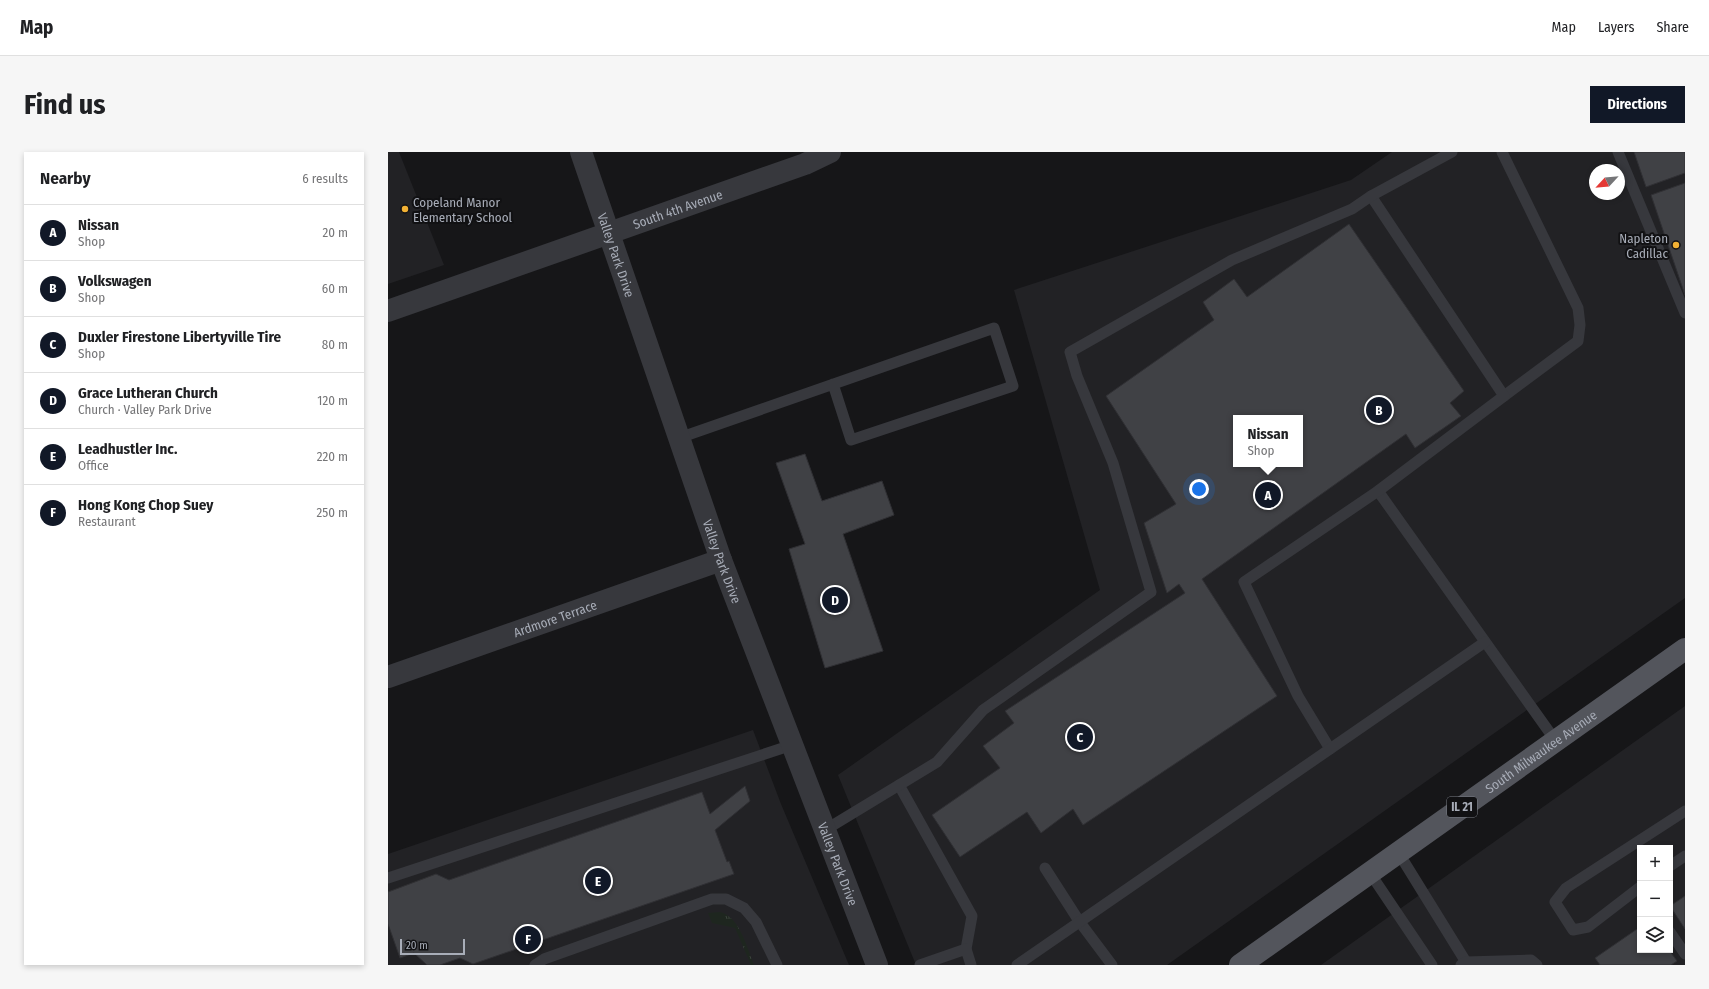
<!DOCTYPE html>
<meta charset="utf-8">
<style>
body{margin:0;font-family:"Fira Sans Condensed",sans-serif;background:#f6f6f6;color:#202124}
.controls{position:absolute;right:12px;bottom:12px;display:grid;overflow:hidden;border-radius:0px;box-shadow:0 2px 6px #0003}
.controls button{width:36px;height:36px;display:grid;place-items:center;padding:0;border:0;border-bottom:1px solid #e0e0e0;background:#fff;color:#202124;font:20px sans-serif}
.compass{position:absolute;left:1201px;top:12px;width:36px;height:36px;border-radius:50%;background:#fff;box-shadow:0 2px 6px #0003;rotate:244deg}
.scale{position:absolute;left:12px;bottom:10px;width:65px;box-sizing:border-box;padding-left:4px;border:2px solid #a8adb8;border-top:0;font-size:11px;line-height:14px;white-space:nowrap;color:#a8adb8;-webkit-text-stroke:3px #111113;paint-order:stroke}
.you{position:absolute;left:811px;top:337px;width:14px;height:14px;margin:-10px;border:3px solid #fff;border-radius:50%;background:#1a73e8;box-shadow:0 0 0 6px #1a73e833}
.badge{display:grid;place-items:center;width:26px;height:26px;border-radius:50%;background:#111827;color:#fff;font-size:13px;font-weight:700}
.pin{position:absolute;translate:-50% -50%;border:2px solid #fff;box-shadow:0 1px 4px #0006}
.popup{position:absolute;left:845px;top:263px;width:70px;height:52px;box-sizing:border-box;display:grid;place-content:center;border-radius:0px;background:#fff;filter:drop-shadow(0 1px 3px #0005);font-size:13px;white-space:nowrap;color:#757577}
.popup b{font-size:15px;color:#202124}
.popup::after{content:'';position:absolute;left:50%;top:100%;margin-left:-8px;border:8px solid transparent;border-top-color:#fff}
.list{margin:0;padding:0;list-style:none}
h2{display:flex;justify-content:space-between;align-items:center;height:52px;margin:0;padding:0 16px;font-size:17px}
h2 small{font-size:13px;font-weight:400;color:#757577}
.list li{display:grid;grid-template-columns:26px 1fr auto;gap:12px;align-items:center;box-sizing:border-box;height:56px;padding:0 16px;border-top:1px solid #e0e0e0}
.list b{display:block;font-size:15px;white-space:nowrap}
.list p{margin:0;font-size:13px;white-space:nowrap;color:#757577}
.list em{font-size:13px;font-style:normal;color:#757577}
.icon{flex:none;width:22px;height:22px;fill:none;stroke:currentColor;stroke-width:2;stroke-linecap:round;stroke-linejoin:round}
.map{position:relative;flex:none;width:1297px;height:813px;overflow:hidden;border-radius:0px}
header{display:flex;align-items:center;gap:24px;box-sizing:border-box;height:56px;padding:0 20px;background:#fff;border-bottom:1px solid #e0e0e0}
header strong{font-size:19px}
nav{display:flex;gap:22px;margin-inline-start:auto;font-size:14px}
.intro{display:flex;align-items:center;justify-content:space-between;box-sizing:border-box;height:96px;padding:0 24px}
h1{margin:0;font-size:28px}
.button{padding:10px 18px;border-radius:0px;background:#111827;color:#fff;font-size:14px;font-weight:700}
main{display:flex;gap:24px;padding:0 24px}
aside{flex:1;background:#fff;border-radius:0px;box-shadow:0 2px 6px #0003}
.map>svg:first-child{display:block}
</style>
<header>
<strong>Map</strong>
<nav><a>Map</a><a>Layers</a><a>Share</a></nav>
</header>
<div class="intro"><h1>Find us</h1><a class="button">Directions</a></div>
<main>
<aside>
<h2>Nearby<small>6 results</small></h2>
<ul class="list">
<li><span class="badge">A</span><div><b>Nissan</b><p>Shop</p></div><em>20 m</em></li>
<li><span class="badge">B</span><div><b>Volkswagen</b><p>Shop</p></div><em>60 m</em></li>
<li><span class="badge">C</span><div><b>Duxler Firestone Libertyville Tire</b><p>Shop</p></div><em>80 m</em></li>
<li><span class="badge">D</span><div><b>Grace Lutheran Church</b><p>Church · Valley Park Drive</p></div><em>120 m</em></li>
<li><span class="badge">E</span><div><b>Leadhustler Inc.</b><p>Office</p></div><em>220 m</em></li>
<li><span class="badge">F</span><div><b>Hong Kong Chop Suey</b><p>Restaurant</p></div><em>250 m</em></li>
</ul>
</aside>
<div class="map">
<svg width="1297" height="813" viewBox="0 0 1297 813">
<defs>
<pattern id="grass-tufts" width="24" height="20" patternUnits="userSpaceOnUse"><rect width="24" height="20" fill="#1e261f"/><path d="M3 7l-1-3M5 7V3M7 7l1-3M15 17l-1-3M17 17v-4M19 17l1-3" fill="none" stroke="#3c433d"/></pattern>
</defs>
<rect width="100%" height="100%" fill="#161618"/>
<g fill="#222225" fill-rule="evenodd">
<path d="M0 0H11L56 113 0 132Z"/>
<path d="M1004 0H1297V446L779 813H528L450 623 712 438 626 138 963 28ZM1207 18H1231V42H1207ZM848 266H912V312H848Z"/>
<path d="M1297 554V813H933ZM1252 696H1282V798H1252Z"/>
<path d="M365 578 393 652 461 813H0V702Z"/>
</g>
<path fill="url(#grass-tufts)" d="M332 760C352 765 359 796 366 813H363L347 776 324 771 320 761Z"/>
<g fill="#404145" stroke="#303034" fill-rule="evenodd">
<path d="M1246 0H1297V21L1258 35Z"/>
<path d="M1297 31V143L1263 43Z"/>
<path d="M961 72 1076 239 1062 251 1073 264 1027 296 1018 282 814 427 889 544 695 673 685 657 653 681 639 660 572 705 544 663 612 616 595 594 626 571 617 559 797 441 791 432 779 441 756 371 788 352 718 244 826 168 815 150 846 127 859 145ZM848 266H912V312H848Z"/>
<path d="M417 302 434 349 494 329 506 363 455 382 495 499 437 516 401 397 417 392 388 311Z"/>
<path d="M357 634 362 649 327 678 339 710 341 709 346 722 85 812 72 806 52 813H39L26 801 12 806 0 772V740L48 722 61 728 314 640 322 662Z"/>
<path d="M1297 744V777L1282 754Z"/>
<path d="M1252 775V798H1281L1289 809 1283 813H1212L1207 806Z"/>
</g>
<g fill="none" stroke-linecap="round" stroke-linejoin="round">
<g stroke="#37383d" stroke-width="11">
<path d="M1114 0 1190 156 1192 173 1190 189 1116 244"/>
<path d="M1230 0 1297 161"/>
<path d="M291 286 606 176 625 234 463 288 445 232"/>
<path d="M990 339 1167 588"/>
<path d="M942 597 910 544 856 430 990 339 1116 244 983 44"/>
<path d="M511 633 584 764 578 797"/>
<path d="M437 678 549 610 595 558 763 440 725 311 689 224 682 200 844 108 964 57 983 44 1064 0"/>
<path d="M1010 700 1078 810"/>
<path d="M1282 714 1297 704"/>
<path d="M657 716 691 769 724 813"/>
<path d="M982 721 1044 813"/>
<path d="M0 726 404 593"/>
<path d="M1252 735 1200 775 1185 778 1167 750 1178 736 1297 659"/>
<path d="M1282 780 1297 802"/>
<path d="M147 813 156 807 324 747H338L356 756 368 770 389 813"/>
<path d="M532 813 578 797 583 813"/>
<path d="M629 813 1097 490"/>
<path d="M1073 813 1078 810 1143 808 1149 813"/>
</g>
<g stroke="#37383d" stroke-width="22">
<path id="s1" d="M193 0 333 408 489 813"/>
<path id="s2" d="M0 159 417 12 442 0"/>
<path id="s3" d="M0 525 333 408"/>
</g>
<path stroke="#53555c" stroke-width="22" id="s4" d="M852 813 1297 497"/>
</g>
<g fill="#f2b134" stroke="#111113" stroke-width="1.5">
<circle cx="17" cy="57" r="4"/>
<circle cx="1288" cy="93" r="4"/>
</g>
<g text-anchor="middle" dominant-baseline="central" stroke-width="4" stroke-linejoin="round" paint-order="stroke">
<rect fill="#111113" stroke="#7b7e86" stroke-width="1" x="1059" y="645" width="30" height="20" rx="3"/>
<g font-size="12" font-weight="bold" fill="#a8adb8">
<text x="1074" y="655">IL 21</text>
</g>
<g font-size="13" fill="#a8adb8" stroke="#111113" text-anchor="start">
<text x="25" y="50">Copeland Manor<tspan x="25" dy="15">Elementary School</tspan></text>
<text x="1280" y="86" text-anchor="end">Napleton<tspan x="1280" dy="15">Cadillac</tspan></text>
</g>
<g font-size="13" fill="#a8adb8" stroke="#111113">
<text stroke="none"><textPath href="#s2" startOffset="307">South 4th Avenue</textPath></text>
<text stroke="none"><textPath href="#s1" startOffset="109">Valley Park Drive</textPath></text>
<text stroke="none"><textPath href="#s1" startOffset="433">Valley Park Drive</textPath></text>
<text stroke="none"><textPath href="#s3" startOffset="177">Ardmore Terrace</textPath></text>
<text stroke="none"><textPath href="#s4" startOffset="369">South Milwaukee Avenue</textPath></text>
<text stroke="none"><textPath href="#s1" startOffset="757">Valley Park Drive</textPath></text>
</g>
</g>
</svg>
<div class="controls">
<button>+</button>
<button>−</button>
<button><svg class="icon" aria-label="layers" viewBox="0 0 24 24"><path d="M12 4l9 5-9 5-9-5zM3 14l9 5 9-5"/></svg></button>
</div>
<svg class="compass" viewBox="-18 -18 36 36"><path d="M0-13l5 13h-10z" fill="#e53935"/><path d="M0 13l5-13h-10z" fill="#757577"/></svg>
<div class="scale">20 m</div>
<div class="you"></div>
<div class="pin badge" style="left:880px;top:343px">A</div>
<div class="popup"><b>Nissan</b>Shop</div>
<div class="pin badge" style="left:991px;top:258px">B</div>
<div class="pin badge" style="left:692px;top:585px">C</div>
<div class="pin badge" style="left:447px;top:448px">D</div>
<div class="pin badge" style="left:210px;top:729px">E</div>
<div class="pin badge" style="left:140px;top:787px">F</div>
</div>
</main>
